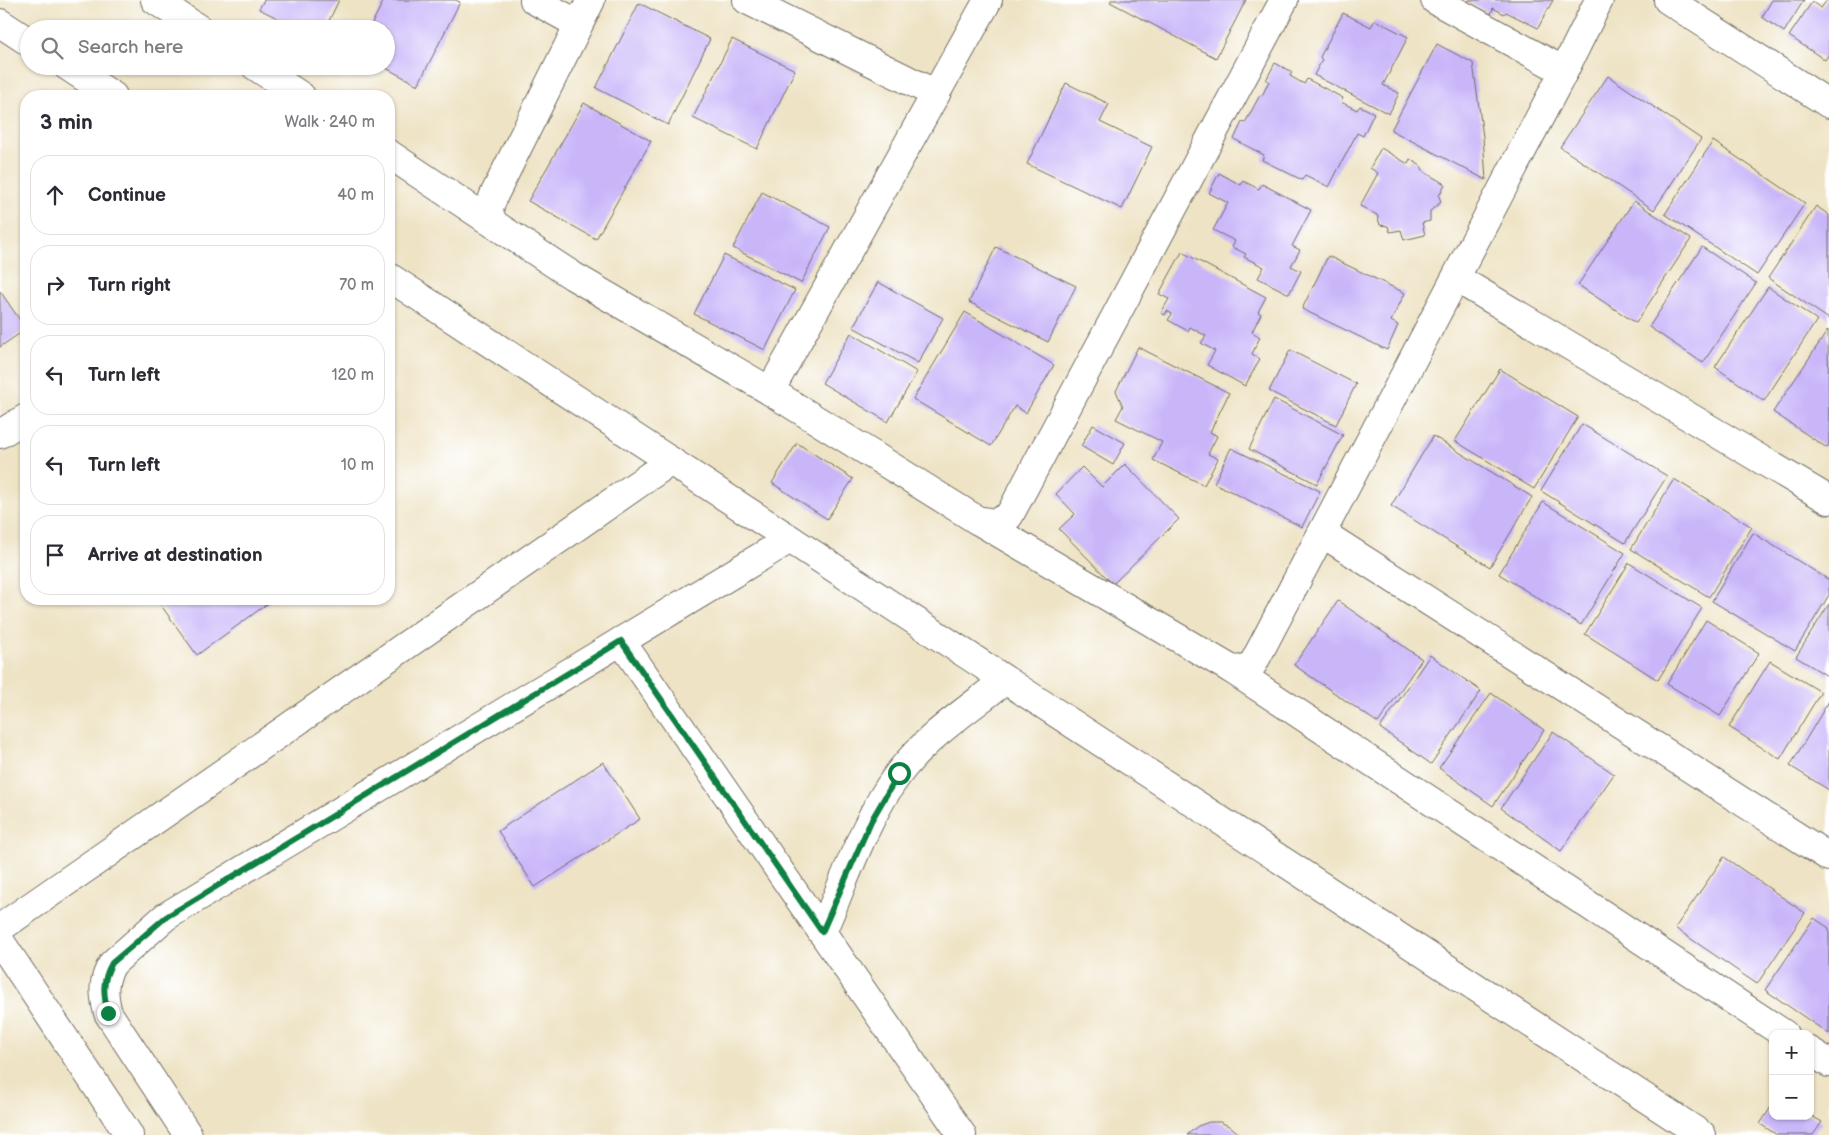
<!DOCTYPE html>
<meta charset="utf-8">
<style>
body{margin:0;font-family:"Balsamiq Sans",sans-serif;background:#f2f2f3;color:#2b2b33}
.controls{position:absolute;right:15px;bottom:15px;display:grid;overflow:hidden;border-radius:10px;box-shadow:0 1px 4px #0004}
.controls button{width:45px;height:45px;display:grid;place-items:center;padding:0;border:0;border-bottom:1px solid #e1e1e2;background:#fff;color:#2b2b33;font:25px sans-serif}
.stop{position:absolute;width:15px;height:15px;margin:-11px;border:4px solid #0b8043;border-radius:50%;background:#fff}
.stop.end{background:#0b8043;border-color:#fff;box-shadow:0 1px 5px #0008}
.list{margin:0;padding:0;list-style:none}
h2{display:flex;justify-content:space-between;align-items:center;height:65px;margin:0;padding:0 20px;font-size:21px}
h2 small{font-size:16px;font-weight:400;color:#7c7c81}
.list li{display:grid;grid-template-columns:32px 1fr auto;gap:15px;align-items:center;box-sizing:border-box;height:80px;margin:0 10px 10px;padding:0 10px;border:1px solid #e1e1e2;border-radius:20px}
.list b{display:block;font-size:19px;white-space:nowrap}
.list em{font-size:16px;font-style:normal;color:#7c7c81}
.icon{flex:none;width:28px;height:28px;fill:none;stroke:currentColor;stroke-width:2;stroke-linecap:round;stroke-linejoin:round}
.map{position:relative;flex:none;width:1829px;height:1135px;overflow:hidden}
.search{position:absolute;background:#fff;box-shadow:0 1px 4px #0004;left:20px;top:20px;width:375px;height:55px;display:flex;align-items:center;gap:12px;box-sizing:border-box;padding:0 18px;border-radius:28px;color:#7c7c81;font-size:19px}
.panel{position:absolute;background:#fff;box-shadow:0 1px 4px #0004;left:20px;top:90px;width:375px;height:515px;border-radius:20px}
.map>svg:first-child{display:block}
</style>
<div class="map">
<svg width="1829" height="1135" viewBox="0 0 1829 1135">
<rect width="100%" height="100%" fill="#fff"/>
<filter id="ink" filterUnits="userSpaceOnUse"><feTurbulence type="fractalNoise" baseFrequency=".02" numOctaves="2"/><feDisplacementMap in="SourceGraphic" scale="10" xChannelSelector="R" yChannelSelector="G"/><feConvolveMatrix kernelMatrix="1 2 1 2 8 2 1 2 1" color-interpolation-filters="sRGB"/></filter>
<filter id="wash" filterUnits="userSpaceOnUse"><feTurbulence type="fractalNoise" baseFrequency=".0096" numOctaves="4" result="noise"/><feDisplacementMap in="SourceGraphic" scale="20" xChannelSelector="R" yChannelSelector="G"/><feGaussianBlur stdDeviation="1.12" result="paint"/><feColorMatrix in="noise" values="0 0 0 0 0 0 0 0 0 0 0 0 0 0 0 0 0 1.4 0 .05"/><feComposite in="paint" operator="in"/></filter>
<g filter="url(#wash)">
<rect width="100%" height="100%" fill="#eee3c5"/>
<g id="blocks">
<g fill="#c9b6f9">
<path d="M264 0H339L325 29H300L259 9Z"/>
<path d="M384 0H455L460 2 418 85 382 66H386V29H369Z"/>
<path d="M1111 0H1246L1216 58 1110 2Z"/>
<path d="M1469 0H1553L1538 28 1506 12 1504 14 1493 8 1491 14 1468 2Z"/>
<path d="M1772 0H1804L1784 32 1762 17Z"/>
<path d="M1827 0H1829V54L1825 60 1789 36 1812 2 1821 8Z"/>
<path d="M639 3 710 39 668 125 596 88Z"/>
<path d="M1343 13 1371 27 1375 20 1408 37 1383 85 1399 93 1389 114 1314 75 1322 60 1320 57Z"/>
<path d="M732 39 795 70 757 149 693 118Z"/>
<path d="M1437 44 1473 63 1483 137 1486 180 1391 130Z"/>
<path d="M1275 63 1292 72 1290 76 1304 84 1307 79 1343 98 1341 102 1357 110 1360 106 1374 113 1363 136 1357 133 1329 187 1305 175 1302 180 1262 160 1264 155 1234 139 1242 122 1245 123 1260 95 1262 96 1269 81 1266 80Z"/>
<path d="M1608 76 1701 139 1654 210 1560 147Z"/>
<path d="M1066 83 1109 104 1100 122 1152 147 1122 209 1027 164Z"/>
<path d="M584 103 651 141 596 239 528 201Z"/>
<path d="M1713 141 1805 203 1757 275 1665 214Z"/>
<path d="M1381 148 1408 164 1410 159 1421 166 1424 172 1445 184 1439 196 1441 202 1430 211V221L1422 223 1425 235 1404 240 1401 230 1390 232 1388 226 1380 225 1377 215 1360 206 1378 173 1370 168Z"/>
<path d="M1219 173 1241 185 1243 181 1259 189 1262 184 1311 210 1292 246 1300 250 1291 266 1301 271 1289 294 1258 278 1264 267 1244 257 1246 254 1232 247 1235 241 1213 230 1228 203 1209 193Z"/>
<path d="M762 192 830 227 801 283 733 248Z"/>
<path d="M1634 201 1691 239 1636 323 1578 285Z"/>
<path d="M1816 206 1829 215V319L1768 278Z"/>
<path d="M996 247 1076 286 1048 342 969 302Z"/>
<path d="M1702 247 1756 283 1703 363 1649 327Z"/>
<path d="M1182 252 1266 297 1258 312 1261 314 1252 332 1260 337 1252 354 1260 359 1245 386 1207 365 1215 351 1201 343 1206 336 1190 327 1188 331 1168 320 1172 314 1167 311 1165 315 1161 313 1169 299 1159 294Z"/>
<path d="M724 255 795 290 765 350 694 314Z"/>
<path d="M1328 256 1405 293 1391 321 1398 325 1387 350 1302 309Z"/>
<path d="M878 282 943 318 918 363 853 327Z"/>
<path d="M1768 287 1817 320 1764 401 1715 367Z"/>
<path d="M0 291 26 329 0 347Z"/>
<path d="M965 312 1054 365 1026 413 1015 406 991 446 913 399Z"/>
<path d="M1828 330 1829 444 1827 448 1773 412Z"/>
<path d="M851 333 917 372 888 422 822 383Z"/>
<path d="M1138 347 1229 393 1210 432 1217 436 1208 454 1218 459 1204 485 1153 460 1162 442 1116 419 1123 406 1116 391Z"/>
<path d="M1290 350 1356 384 1336 425 1269 391Z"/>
<path d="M1500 369 1578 417 1534 489 1455 441Z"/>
<path d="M1274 399 1343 435 1317 484 1249 449Z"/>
<path d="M1582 424 1667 476 1625 543 1541 491Z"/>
<path d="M1093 425 1125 443 1113 465 1081 446Z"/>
<path d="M1433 436 1532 497 1490 567 1391 506Z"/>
<path d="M797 443 853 479 827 519 772 483Z"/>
<path d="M1231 448 1320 491 1302 527 1214 483Z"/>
<path d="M1125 464 1179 519 1113 584 1059 529 1075 514 1056 494 1082 467 1102 487Z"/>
<path d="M1674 479 1752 527 1709 597 1631 549Z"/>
<path d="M1543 502 1625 553 1581 625 1499 574Z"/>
<path d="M1753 533 1829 580V595L1795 651 1712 601Z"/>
<path d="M1629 563 1702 608 1658 680 1585 634Z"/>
<path d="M167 599H274L197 655 160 604Z"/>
<path d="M1338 601 1422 659 1378 723 1294 665Z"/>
<path d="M1829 604V677L1796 657Z"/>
<path d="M1706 620 1759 653 1720 716 1667 684Z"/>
<path d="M1430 655 1481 691 1431 764 1380 728Z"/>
<path d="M1770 661 1821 692 1780 759 1729 727Z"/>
<path d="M1491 693 1544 730 1493 806 1439 768Z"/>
<path d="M1829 701V790L1790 766Z"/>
<path d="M1553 732 1614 774 1561 851 1501 808Z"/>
<path d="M603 762 640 819 535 887 498 831Z"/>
<path d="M1724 857 1805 913 1757 984 1675 928Z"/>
<path d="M1814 918 1829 928V1034L1765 990Z"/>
<path d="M1773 1104V1116L1810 1115 1822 1122 1813 1135H1777L1760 1124Z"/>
<path d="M1209 1122H1220L1231 1127 1241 1135H1187L1198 1126Z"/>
</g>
</g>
</g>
<g filter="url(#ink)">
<use href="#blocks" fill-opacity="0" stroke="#6f6b61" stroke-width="1"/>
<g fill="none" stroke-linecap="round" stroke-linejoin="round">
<g stroke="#6f6b61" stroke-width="30">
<g id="minor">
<path d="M155 0 199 29"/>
<path d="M534 0 578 24"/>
<path d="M591 0 494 195 488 211 494 224 573 276 770 391 977 520 995 523 1009 516 1284 0"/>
<path d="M747 0 936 94"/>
<path d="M1435 0 1564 71"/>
<path d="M1668 0 1829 104"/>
<path d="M0 23 29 42"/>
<path d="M67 66 113 96"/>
<path d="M255 66 301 96"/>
<path d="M389 154 494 224"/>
<path d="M389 277 1702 1135"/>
<path d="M1456 278 1829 500"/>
<path d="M770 391 988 0"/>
<path d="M0 434 26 418"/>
<path d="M977 520 1231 669 1242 670 1253 664 1564 71 1599 0"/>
<path d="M1322 533 1829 857"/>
<path d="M621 641 962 1135"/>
<path d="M1231 669 1784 1034"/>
<path d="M0 928 671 461"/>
<path d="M822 932C845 880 865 818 899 773 927 736 969 709 1005 680"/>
<path d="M0 941 129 1135"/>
<path d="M1810 1051 1829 1063"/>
<path d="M188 1135 108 1013C103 994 102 980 113 963L165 917 790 539"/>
</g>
</g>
<use href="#minor" stroke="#fff" stroke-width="28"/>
</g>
</g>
<g fill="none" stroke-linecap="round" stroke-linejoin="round" filter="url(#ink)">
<path stroke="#0b8043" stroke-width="6" d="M108 1013C103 994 102 980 112 963L166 917 621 641 822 932 871 821 899 773"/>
</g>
</svg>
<div class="controls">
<button>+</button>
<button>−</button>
</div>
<div class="stop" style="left:899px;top:773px"></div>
<div class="stop end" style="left:108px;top:1013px"></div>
<div class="search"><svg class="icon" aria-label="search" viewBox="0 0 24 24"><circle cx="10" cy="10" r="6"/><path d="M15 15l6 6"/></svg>Search here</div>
<section class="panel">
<h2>3 min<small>Walk · 240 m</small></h2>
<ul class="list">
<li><svg class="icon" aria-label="ahead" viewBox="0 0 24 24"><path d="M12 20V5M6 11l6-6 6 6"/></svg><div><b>Continue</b></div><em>40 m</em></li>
<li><svg class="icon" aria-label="right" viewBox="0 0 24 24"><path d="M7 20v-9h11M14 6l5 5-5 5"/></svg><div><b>Turn right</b></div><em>70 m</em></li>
<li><svg class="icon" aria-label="left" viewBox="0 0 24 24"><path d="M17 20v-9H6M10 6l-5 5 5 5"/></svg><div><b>Turn left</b></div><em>120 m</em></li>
<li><svg class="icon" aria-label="left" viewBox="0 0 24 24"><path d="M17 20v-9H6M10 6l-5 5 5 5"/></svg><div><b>Turn left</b></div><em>10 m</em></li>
<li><svg class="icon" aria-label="arrive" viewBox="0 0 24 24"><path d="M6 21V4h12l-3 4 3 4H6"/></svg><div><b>Arrive at destination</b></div></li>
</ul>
</section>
</div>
